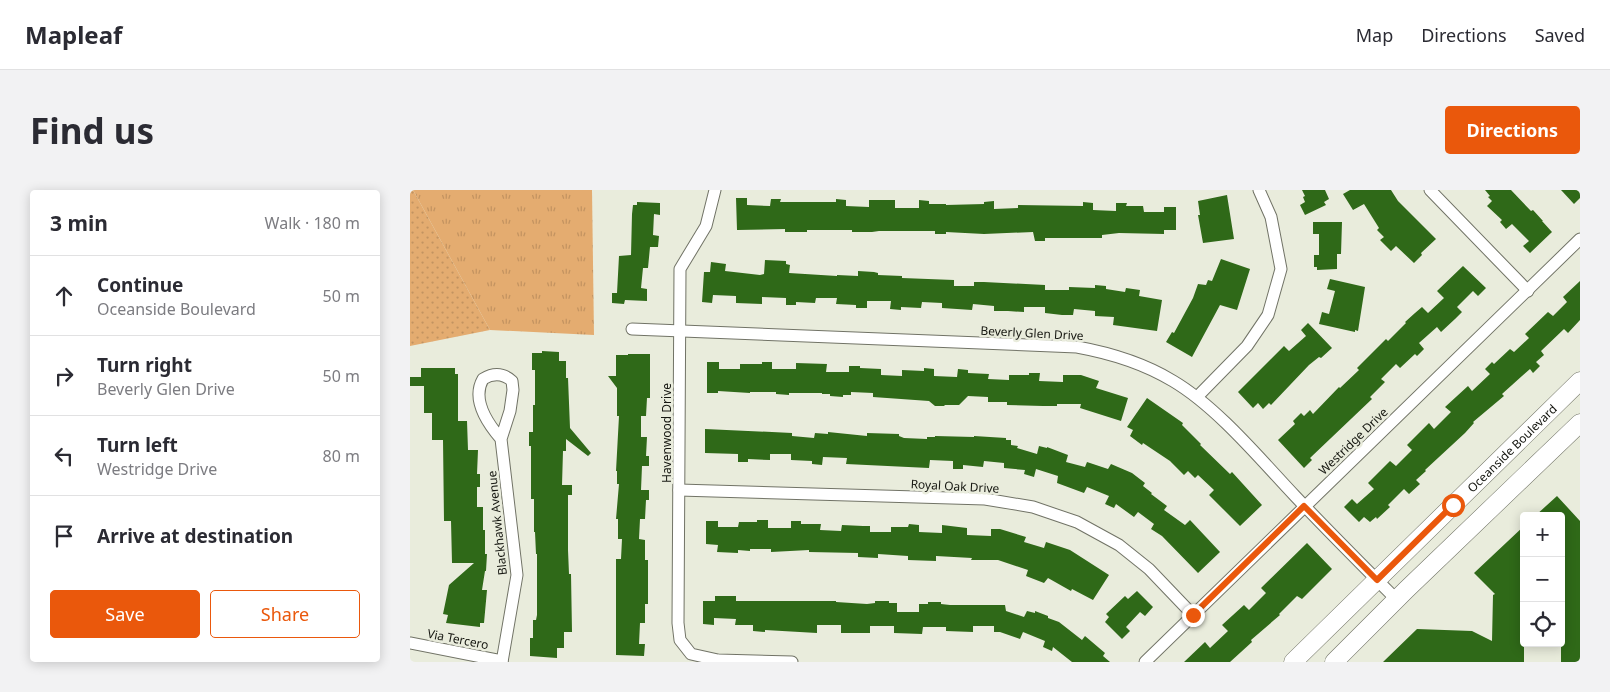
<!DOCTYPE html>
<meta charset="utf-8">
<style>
body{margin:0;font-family:"Noto Sans",sans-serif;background:#f2f2f3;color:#2b2b33}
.controls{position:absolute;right:15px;bottom:15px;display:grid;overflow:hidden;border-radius:5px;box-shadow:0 2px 12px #0003}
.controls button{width:45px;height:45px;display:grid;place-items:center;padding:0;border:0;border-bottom:1px solid #e1e1e2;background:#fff;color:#2b2b33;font:25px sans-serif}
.stop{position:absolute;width:15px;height:15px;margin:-11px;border:4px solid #ea580c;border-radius:50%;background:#fff}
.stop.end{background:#ea580c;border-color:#fff;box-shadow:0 1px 5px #0008}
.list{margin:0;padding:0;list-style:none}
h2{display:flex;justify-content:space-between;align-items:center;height:65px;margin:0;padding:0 20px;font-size:21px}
h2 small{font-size:16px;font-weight:400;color:#7c7c81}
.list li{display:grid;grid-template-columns:32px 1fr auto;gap:15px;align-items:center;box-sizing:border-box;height:80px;padding:0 20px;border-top:1px solid #e1e1e2}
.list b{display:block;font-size:19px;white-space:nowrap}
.list p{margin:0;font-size:16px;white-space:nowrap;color:#7c7c81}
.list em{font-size:16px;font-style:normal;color:#7c7c81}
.actions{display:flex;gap:10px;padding:15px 20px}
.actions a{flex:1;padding:11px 0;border:1px solid #ea580c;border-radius:5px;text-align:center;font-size:18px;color:#ea580c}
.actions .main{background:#ea580c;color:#fff}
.icon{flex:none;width:28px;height:28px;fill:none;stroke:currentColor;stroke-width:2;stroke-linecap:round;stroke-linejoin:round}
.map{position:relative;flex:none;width:1170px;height:472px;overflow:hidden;border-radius:5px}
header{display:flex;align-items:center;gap:30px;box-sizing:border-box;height:70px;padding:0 25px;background:#fff;border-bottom:1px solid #e1e1e2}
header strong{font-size:24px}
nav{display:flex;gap:28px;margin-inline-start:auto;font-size:18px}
.intro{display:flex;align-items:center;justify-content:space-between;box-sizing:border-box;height:120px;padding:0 30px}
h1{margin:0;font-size:35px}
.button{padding:12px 22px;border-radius:5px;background:#ea580c;color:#fff;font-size:18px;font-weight:700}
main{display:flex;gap:30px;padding:0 30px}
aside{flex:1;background:#fff;border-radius:5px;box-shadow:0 2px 12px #0003}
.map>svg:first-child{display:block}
</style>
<header>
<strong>Mapleaf</strong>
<nav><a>Map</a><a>Directions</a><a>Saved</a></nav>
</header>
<div class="intro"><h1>Find us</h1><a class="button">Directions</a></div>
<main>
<aside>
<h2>3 min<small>Walk · 180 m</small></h2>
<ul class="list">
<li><svg class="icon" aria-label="ahead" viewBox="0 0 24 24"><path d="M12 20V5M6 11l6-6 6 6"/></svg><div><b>Continue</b><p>Oceanside Boulevard</p></div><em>50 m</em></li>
<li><svg class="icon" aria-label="right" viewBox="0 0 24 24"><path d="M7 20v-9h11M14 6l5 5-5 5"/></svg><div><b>Turn right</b><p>Beverly Glen Drive</p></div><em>50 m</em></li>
<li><svg class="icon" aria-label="left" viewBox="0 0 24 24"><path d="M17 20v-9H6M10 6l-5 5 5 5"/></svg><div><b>Turn left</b><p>Westridge Drive</p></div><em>80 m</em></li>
<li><svg class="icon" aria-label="arrive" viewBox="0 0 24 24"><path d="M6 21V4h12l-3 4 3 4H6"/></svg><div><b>Arrive at destination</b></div></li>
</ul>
<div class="actions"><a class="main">Save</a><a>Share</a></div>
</aside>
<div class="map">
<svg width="1170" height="472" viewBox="0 0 1170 472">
<defs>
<pattern id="grass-tufts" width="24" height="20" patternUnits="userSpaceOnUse" patternTransform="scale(1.25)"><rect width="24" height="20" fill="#e4ac70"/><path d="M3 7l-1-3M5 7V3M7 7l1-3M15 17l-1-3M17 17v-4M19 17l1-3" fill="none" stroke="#c39360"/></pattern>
<pattern id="park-dots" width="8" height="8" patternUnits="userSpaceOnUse" patternTransform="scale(1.25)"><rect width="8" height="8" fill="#e4ac70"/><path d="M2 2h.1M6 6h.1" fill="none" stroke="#c39360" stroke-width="1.8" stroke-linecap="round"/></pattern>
</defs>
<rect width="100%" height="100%" fill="#e9ecdc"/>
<path fill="url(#grass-tufts)" d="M3 0H182L184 145 80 140Z"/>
<path fill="url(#park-dots)" d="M0 0H3L80 140 0 156Z"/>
<g fill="#2f6918">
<path d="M892 0H915L919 9 914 12 916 15 895 25 890 15 895 12 893 7 895 6Z"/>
<path d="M940 0H981L988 11 1026 49 1011 63 1012 65 1004 73 986 56 981 61 970 50 974 47 967 40 969 38 954 14 943 20 933 4Z"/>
<path d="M1075 0H1101L1121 21 1123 20 1133 31H1132L1142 42 1120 63 1113 56 1119 51 1102 34 1096 39 1090 32 1092 30 1077 16 1082 11 1078 7 1080 6Z"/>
<path d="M1151 0H1170V8L1164 14Z"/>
<path d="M817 5 824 49 793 53 788 25H790L788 11Z"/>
<path d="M326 8H337V15L360 16 361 9H371L370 12H426V9L436 10V16L459 17V10H485V18H509V10L519 11V14H536V15L574 14V12L584 11V19L608 18V15L673 16V12L683 13V20L706 21V13H717L716 16H733L734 22H754V17H766V40H754V44L709 43 692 45V48H635V51H625L623 42 574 44 536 42V44H525V41H469L462 42H442V40H397V42H375V39L327 40Z"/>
<path d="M227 12 250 13V25L244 24 243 45 249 46 248 57H240L238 78H233L231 98 237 99V111L215 110 214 114 202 113V103H207L209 66 221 65 222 24 223 15H227Z"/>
<path d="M903 32H932L931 64H927V79L907 80V77H904V65H909V44H903Z"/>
<path d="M811 69 840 79 827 120 810 115 782 167 756 152 762 142 764 143 783 108 788 94 796 95 798 90 802 91Z"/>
<path d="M355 70 376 71V74L380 75 379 83 427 86V85L448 86V81L464 82 468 83V85L492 86V88L544 90V96H564V92H574L635 95V100H659V97L685 98V95L696 96V99L715 102 716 98 730 100 729 106 752 110 747 141 703 135 704 127 685 126V121L664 119 663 125H652L635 123V117H614V122L598 121H584V116L563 114 562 120 532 118V113L512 112 511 118 491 117V120L480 119 481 111H457V118H446V115L426 114 427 108H406L405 113 386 112V115H376V108L352 107V114L326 113V106L303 105 302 113 292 112 294 82H300L301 72 316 74 315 81 350 85 354 84Z"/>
<path d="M1053 76 1076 98 1068 106 1063 101 1047 117 1052 122 1045 129 1031 142 1027 137 1009 153 1014 159 1007 166 1005 164 990 178 986 174 971 189 975 192 960 207 962 209 900 268 902 270 894 278 868 250 885 234 883 231 891 223 894 226 900 220 903 224 929 197 930 198 949 180 947 178 976 149 978 151 996 133 995 132 1005 123 1012 117 1018 123 1034 108 1027 101Z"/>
<path d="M920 89 955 97 948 141 945 140V142L909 134 912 122 919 124 925 101 917 99Z"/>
<path d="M1170 91V130L1158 143 1154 139 1131 161 1134 165 1126 172 1130 176 1123 183 1120 179 1112 186 1092 204 1094 206 1063 232 1064 233 1055 243 1015 280 1016 281 1006 290 1010 294 999 304 994 299 978 315 980 317 967 329 966 327 960 332 954 327 949 332 934 317 942 309 947 314 964 299 958 293 980 271 986 276 1002 260 997 255 1019 233 1024 239 1041 222 1035 217 1058 196 1062 201 1080 184 1075 179 1082 172 1084 174 1100 159 1104 162 1119 148 1115 144 1138 122 1143 126 1157 112 1153 107Z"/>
<path d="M898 133 922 158 911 168 909 167 899 175 861 215 859 213 853 219 848 213 843 218 828 202 874 156 879 161 896 146 891 140Z"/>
<path d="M132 161 149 162V171H156V188H158L160 238 181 263 178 266 156 249V261H153L152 295H162V305H158V360L159 384H161L162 442H154V458H147V468L120 466V448H123V430H126L127 425V364H126L125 342H124V309H121V256H119V242H123V215H125V180H122V163H132Z"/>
<path d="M218 164H240V208H237L236 226H231V247H237L236 266H239V276H232L231 300H239V310H236L235 329H230L229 349 235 350V370H238V414H235V433H230L229 454H235L234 466 206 465V369H211L212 349H208V329H206L209 294H207V281H206L209 226H207V198L198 186H206V165H218Z"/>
<path d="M297 172H309V179H330V174H352V172H362V179H386V173L417 174 416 182H439V176H450V178L471 179V185L492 186V180L514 181V178L524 179V186L547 187 548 179 558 180V183L579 184 578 189 599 190V185H619V183H630L629 191 653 192V185H671L689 191 686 198 718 208 711 231 670 218 671 214H647V216H633L597 215V212H578V207L558 206 549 215H535L534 216H525L519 211 463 207V203L441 202V205H433V207L420 206V204H412V203H379V205L366 204V202H340V203L308 201V203H297Z"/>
<path d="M11 178H45V184H48V231H57L58 260H68L67 284H70V297H67V317H73V340H75V364H77L76 381H75L72 400H77L74 433H70V437L36 433 38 425 33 424 39 395 64 373H42L41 331H34L33 250H22V223H14V196H0V187H11Z"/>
<path d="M737 208 773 233 772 235 791 254 790 255 820 284 822 282 852 315 830 336 799 305 804 300 788 285 785 288 778 281 774 285 760 271 733 253 732 255 720 246 723 240 717 237Z"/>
<path d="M295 239 382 243V246L404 248 405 243 418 244V242L457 246V243L489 244V246L494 248 517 249V247H525V246L564 247V246L596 248V250H601V255L608 256 607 258 627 264 629 256 637 258V257L658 265 656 272 675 277 677 272 698 279 701 274 722 283 735 293 733 296 742 303 741 304 757 316 754 320 775 335 780 330 810 362 788 383 752 346 741 339 744 334 728 322 724 327 706 314 704 318 695 314 699 306 677 297 674 303 647 293 648 286 626 279 624 287 614 284 615 280 594 278V273L574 271 573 277 553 275V279H543V271L520 270 519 278 436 274 437 268 413 267 412 275 402 274V271L381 270V264H360V270L338 269V272H328V264L295 263Z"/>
<path d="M1147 306 1170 331V472H1151V326H1125Z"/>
<path d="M347 330H358V338H381V331H391V334H411L410 340 431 341 432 335 453 336H460V342H481V337H498L499 334 509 335V342L532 343V335L557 338V345L581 346V339H590L616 347 614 352 634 358 636 352 660 360 699 385 683 410 662 399 661 401 638 388 634 393 616 386 618 380 588 370H561L562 368 526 366V371L498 370V366L468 364V368L448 367V363L399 362V360L361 362V359H340V361L328 360V363L307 362 308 355 296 354V331H308V337H328L329 332H347Z"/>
<path d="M1114 336V472H973L1007 439 1062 441 1082 451 1083 405 1085 404 1064 383Z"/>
<path d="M897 353 922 379 892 409 887 406 869 424 870 425 841 450 842 452 820 472H774L795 452 800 458 818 441 812 435 834 415 839 420 856 403 851 398Z"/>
<path d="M727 401 743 417 735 426 730 422 716 437 720 441 712 449 695 432 699 427 696 424 715 406 718 409Z"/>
<path d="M305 406H326V411H426V412L457 414 465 413V411H479V413H487V422H509V414H518V412H531V414L540 415H595L596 421 614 427 617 421 625 423V421L638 426V428L649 432 672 450 675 446 695 463 693 466 700 472H662L643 457 642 461 633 457 635 451 613 442 610 449 590 442H584V436H563V442L536 441V437H513L512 444 484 443V436H460V443H431V435H407V443L355 440V442L343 441V435H325L326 429 304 428V435L293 434V411H305Z"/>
</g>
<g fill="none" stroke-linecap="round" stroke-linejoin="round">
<g stroke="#717366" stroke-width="13">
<g id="minor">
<path d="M305 0 296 36 270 79 268 433 270 450 281 464 308 470 382 472"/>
<path d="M1020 0 1118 101"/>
<path d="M222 139 667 157C700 163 735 174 763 191 807 217 850 269 885 306 918 341 952 375 986 409"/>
<path d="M787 207 837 156 858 125 871 79 861 27 849 0"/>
<path d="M91 249C78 234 61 210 73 189 83 183 93 183 102 191L103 200 100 221 91 249 107 385 92 472"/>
<path d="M269 300 575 309 623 317 667 332 709 355 739 379 783 425"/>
<path d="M0 453 92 471"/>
<path d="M735 472 1170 49"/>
</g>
</g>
<g stroke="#717366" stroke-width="19">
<g id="primary">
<path id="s1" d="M883 472 1170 191"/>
<path d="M924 472 996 400 1170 233"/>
</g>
</g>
<use href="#minor" stroke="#fff" stroke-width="11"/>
<use href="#primary" stroke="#fff" stroke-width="18"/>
</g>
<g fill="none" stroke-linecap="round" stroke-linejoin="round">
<path stroke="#ea580c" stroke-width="6" d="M783 425 894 316 967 390 1043 315"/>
</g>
<g text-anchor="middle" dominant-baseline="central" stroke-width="5" stroke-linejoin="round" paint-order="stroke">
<g font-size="12" fill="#151610" stroke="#e9ecdc">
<text transform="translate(622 143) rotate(3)">Beverly Glen Drive</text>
<text transform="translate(256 243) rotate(-90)">Havenwood Drive</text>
<text transform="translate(943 251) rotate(-44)">Westridge Drive</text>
<text stroke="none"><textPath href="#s1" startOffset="306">Oceanside Boulevard</textPath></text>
<text transform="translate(545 296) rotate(3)">Royal Oak Drive</text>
<text transform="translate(87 333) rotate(-96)">Blackhawk Avenue</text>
<text transform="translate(48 449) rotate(11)">Via Tercero</text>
</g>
</g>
</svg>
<div class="controls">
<button>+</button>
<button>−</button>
<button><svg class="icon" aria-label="locate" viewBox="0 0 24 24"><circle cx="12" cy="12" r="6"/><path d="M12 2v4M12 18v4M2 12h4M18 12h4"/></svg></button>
</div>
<div class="stop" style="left:1043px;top:315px"></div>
<div class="stop end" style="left:783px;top:425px"></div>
</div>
</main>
